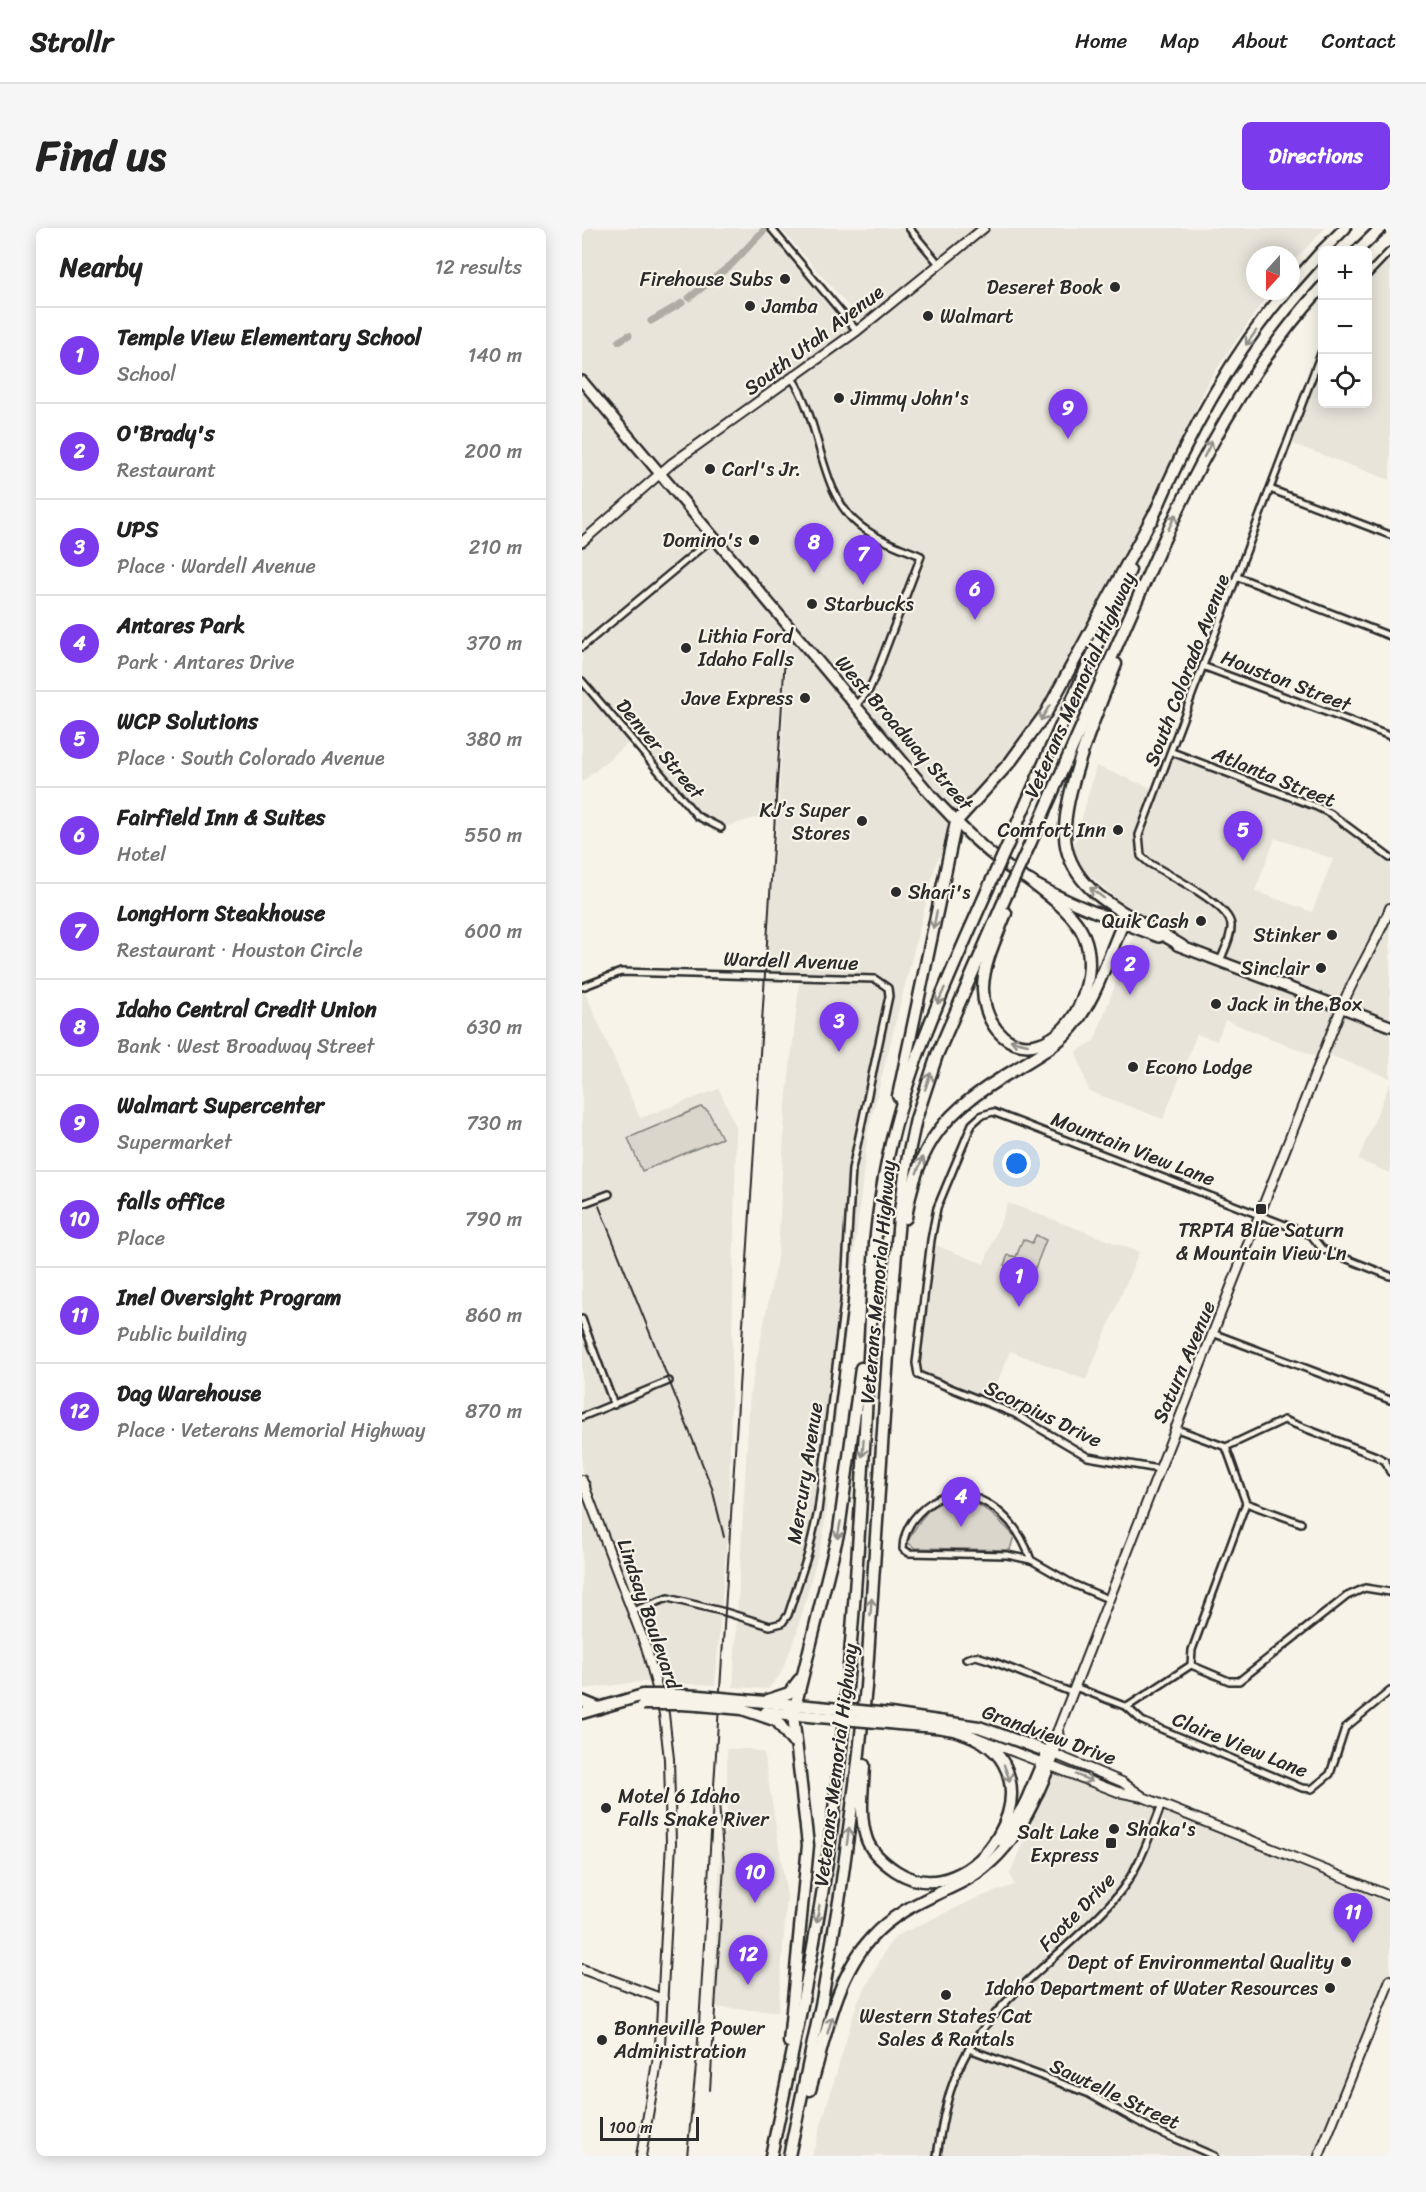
<!DOCTYPE html>
<meta charset="utf-8">
<style>
body{margin:0;font-family:Sriracha,sans-serif;background:#f6f6f6;color:#222}
.controls{position:absolute;right:18px;top:18px;display:grid;overflow:hidden;border-radius:9px;box-shadow:0 3px 15px #0003}
.controls button{width:54px;height:54px;display:grid;place-items:center;padding:0;border:0;border-bottom:2px solid #e0e0e0;background:#fff;color:#222;font:30px sans-serif}
.compass{position:absolute;left:664px;top:18px;width:54px;height:54px;border-radius:50%;background:#fff;box-shadow:0 3px 15px #0003;rotate:201deg}
.scale{position:absolute;left:18px;bottom:15px;width:99px;box-sizing:border-box;padding-left:6px;border:3px solid #2b2b2b;border-top:0;font-size:16px;line-height:21px;white-space:nowrap;color:#2b2b2b;-webkit-text-stroke:4px #f7f3e8;paint-order:stroke}
.you{position:absolute;left:435px;top:936px;width:21px;height:21px;margin:-15px;border:4px solid #fff;border-radius:50%;background:#1a73e8;box-shadow:0 0 0 9px #1a73e833}
.badge{display:grid;place-items:center;width:39px;height:39px;border-radius:50%;background:#7c3aed;color:#fff;font-size:20px;font-weight:700}
.pin{position:absolute;translate:-50% -50px;filter:drop-shadow(0 2px 3px #0008)}
.pin::after{content:'';position:absolute;top:32px;width:21px;height:18px;background:inherit;clip-path:polygon(0 0,100% 0,50% 100%)}
.list{margin:0;padding:0;list-style:none}
h2{display:flex;justify-content:space-between;align-items:center;height:78px;margin:0;padding:0 24px;font-size:26px}
h2 small{font-size:20px;font-weight:400;color:#767676}
.list li{display:grid;grid-template-columns:39px 1fr auto;gap:18px;align-items:center;box-sizing:border-box;height:96px;padding:0 24px;border-top:2px solid #e0e0e0}
.list b{display:block;font-size:22px;white-space:nowrap}
.list p{margin:0;font-size:20px;white-space:nowrap;color:#767676}
.list em{font-size:20px;font-style:normal;color:#767676}
.icon{flex:none;width:33px;height:33px;fill:none;stroke:currentColor;stroke-width:2;stroke-linecap:round;stroke-linejoin:round}
.map{position:relative;flex:none;width:808px;height:1928px;overflow:hidden;border-radius:9px}
header{display:flex;align-items:center;gap:36px;box-sizing:border-box;height:84px;padding:0 30px;background:#fff;border-bottom:2px solid #e0e0e0}
header strong{font-size:28px}
nav{display:flex;gap:33px;margin-inline-start:auto;font-size:21px}
.intro{display:flex;align-items:center;justify-content:space-between;box-sizing:border-box;height:144px;padding:0 36px}
h1{margin:0;font-size:42px}
.button{padding:15px 27px;border-radius:9px;background:#7c3aed;color:#fff;font-size:21px;font-weight:700}
main{display:flex;gap:36px;padding:0 36px}
aside{flex:1;background:#fff;border-radius:9px;box-shadow:0 3px 15px #0003}
.map>svg:first-child{display:block}
</style>
<header>
<strong>Strollr</strong>
<nav><a>Home</a><a>Map</a><a>About</a><a>Contact</a></nav>
</header>
<div class="intro"><h1>Find us</h1><a class="button">Directions</a></div>
<main>
<aside>
<h2>Nearby<small>12 results</small></h2>
<ul class="list">
<li><span class="badge">1</span><div><b>Temple View Elementary School</b><p>School</p></div><em>140 m</em></li>
<li><span class="badge">2</span><div><b>O'Brady's</b><p>Restaurant</p></div><em>200 m</em></li>
<li><span class="badge">3</span><div><b>UPS</b><p>Place · Wardell Avenue</p></div><em>210 m</em></li>
<li><span class="badge">4</span><div><b>Antares Park</b><p>Park · Antares Drive</p></div><em>370 m</em></li>
<li><span class="badge">5</span><div><b>WCP Solutions</b><p>Place · South Colorado Avenue</p></div><em>380 m</em></li>
<li><span class="badge">6</span><div><b>Fairfield Inn &amp; Suites</b><p>Hotel</p></div><em>550 m</em></li>
<li><span class="badge">7</span><div><b>LongHorn Steakhouse</b><p>Restaurant · Houston Circle</p></div><em>600 m</em></li>
<li><span class="badge">8</span><div><b>Idaho Central Credit Union</b><p>Bank · West Broadway Street</p></div><em>630 m</em></li>
<li><span class="badge">9</span><div><b>Walmart Supercenter</b><p>Supermarket</p></div><em>730 m</em></li>
<li><span class="badge">10</span><div><b>falls office</b><p>Place</p></div><em>790 m</em></li>
<li><span class="badge">11</span><div><b>Inel Oversight Program</b><p>Public building</p></div><em>860 m</em></li>
<li><span class="badge">12</span><div><b>Dag Warehouse</b><p>Place · Veterans Memorial Highway</p></div><em>870 m</em></li>
</ul>
</aside>
<div class="map">
<svg width="808" height="1928" viewBox="0 0 808 1928">
<rect width="100%" height="100%" fill="#f7f3e8"/>
<filter id="ink" filterUnits="userSpaceOnUse"><feTurbulence type="fractalNoise" baseFrequency=".0167" numOctaves="2"/><feDisplacementMap in="SourceGraphic" scale="12" xChannelSelector="R" yChannelSelector="G"/><feConvolveMatrix kernelMatrix="1 2 1 2 8 2 1 2 1" color-interpolation-filters="sRGB"/></filter>
<g filter="url(#ink)">
<g fill="#e8e4da" fill-rule="evenodd">
<path d="M0 0H188L275 102 282 96 198 0H743L709 36V27H673V63H688L628 151 498 425 464 485 374 594 369 609 354 635 286 903 241 1308 213 1411 198 1447 186 1461 151 1459 168 1165 196 1025 203 885 218 749 183 747 198 554 204 445 203 405 193 584 139 600 115 588 50 512 0 554Z"/>
<path d="M808 24V252L706 214 740 123V176H786V48Z"/>
<path d="M590 524 735 579 808 630V850L742 825 740 831 643 792 635 813 615 806 581 891 507 863 494 824 512 813 558 692 500 640 492 619 514 538 575 562ZM693 610 751 631 730 684 673 663Z"/>
<path d="M0 757 58 890 137 861 154 899 147 1286 133 1457 58 1454 0 1461Z"/>
<path d="M808 855V945L776 932Z"/>
<path d="M426 975 557 1024 504 1152 428 1123 407 1175 336 1147 334 1135 348 1015 402 1036Z"/>
<path d="M145 1521H167L182 1525 205 1668 196 1784 131 1779 139 1606 145 1605Z"/>
<path d="M473 1538 561 1569 808 1668V1752L737 1928H230L275 1775 306 1718 314 1708 395 1670 432 1657 428 1645Z"/>
</g>
<g fill="#dad6cc" stroke="#82807c" stroke-width="1.5">
<path d="M119 879 126 883 140 910 60 943 46 910Z"/>
<path d="M454 1007 464 1012 450 1048 422 1037 426 1027 434 1029 441 1011 450 1015Z"/>
<path d="M378 1269C402 1277 415 1289 432 1308L428 1322 333 1320 325 1314C341 1287 346 1275 378 1269Z"/>
</g>
<g fill="none" stroke-linecap="round" stroke-linejoin="round">
<g stroke="#afaca4" stroke-width="7">
<path d="M107 70 150 36 184 0"/>
<path d="M69 93 100 75"/>
<path d="M37 113 47 107"/>
</g>
<g stroke="#2b2b2b" stroke-width="10">
<g id="street">
<path d="M189 0 275 103"/>
<path d="M327 0 357 36"/>
<path d="M786 46 808 23"/>
<path d="M210 150C240 194 236 264 277 297 296 312 317 319 339 328L294 446 287 462 274 477"/>
<path d="M688 261 808 307"/>
<path d="M656 349 808 408"/>
<path d="M0 419 132 309"/>
<path d="M623 439 808 508"/>
<path d="M0 453 115 588 139 600"/>
<path d="M590 524 735 579 749 586 808 630"/>
<path d="M638 733C642 723 650 708 649 697 647 676 585 646 567 635L559 628 557 607 740 123"/>
<path d="M0 759 39 744 293 751 306 760 307 768 270 941 262 1074 236 1283 226 1326 206 1387 200 1395 188 1398 143 1384 86 1370 50 1383"/>
<path d="M0 976 27 966"/>
<path d="M0 1091 32 1177"/>
<path d="M633 1106 808 1172"/>
<path d="M0 1189 87 1153"/>
<path d="M592 1200 644 1219 702 1192 794 1228 803 1233 808 1244"/>
<path d="M577 1241 506 1229 433 1186 336 1147 334 1135 349 1012 355 980 390 896 400 887 411 884 729 1007 740 1021 808 1048"/>
<path d="M369 1265C409 1267 437 1296 449 1332L425 1327 327 1325 321 1321C321 1294 346 1272 369 1265Z"/>
<path d="M664 1275 719 1295"/>
<path d="M449 1332 491 1356 526 1371"/>
<path d="M384 1431 394 1428 407 1432 491 1465"/>
<path d="M609 1437 647 1453H657L765 1368 783 1360 808 1364"/>
<path d="M609 1437 610 1422 664 1275 644 1219"/>
<path d="M493 1459 545 1479 560 1493 720 1560 730 1561 748 1546 763 1500 808 1463"/>
<path d="M545 1479 609 1437"/>
<path d="M387 1821 505 1865 568 1900 632 1928"/>
<path d="M355 1928C360 1893 366 1859 383 1828 418 1764 487 1724 533 1670 557 1643 567 1609 580 1576"/>
</g>
</g>
<g stroke="#2b2b2b" stroke-width="12">
<g id="secondary">
<path d="M0 314 89 236 275 103 402 0"/>
<path d="M0 1252 65 1422 82 1486 87 1531 89 1615 78 1817 59 1928"/>
<path d="M476 1502 477 1512 472 1526 540 1554 560 1568"/>
<path d="M391 1508 536 1564 561 1569 808 1668"/>
<path d="M463 1528 476 1502C570 1260 664 1019 760 778 774 744 795 714 808 680"/>
<path d="M0 1741 81 1771"/>
<path d="M737 1928 808 1752"/>
</g>
</g>
<g stroke="#2b2b2b" stroke-width="14">
<g id="primary">
<path d="M0 153 348 566C372 592 397 618 426 639 471 671 526 689 577 709"/>
<path d="M595 717 808 798"/>
</g>
</g>
<g stroke="#2b2b2b" stroke-width="15">
<g id="highway">
<path d="M741 22 763 0"/>
<path d="M776 22 799 0"/>
<path d="M709 58 740 23"/>
<path d="M570 292C604 211 647 130 704 63"/>
<path d="M534 436C517 479 481 563 483 607 483 625 492 643 504 656 524 679 573 701 600 718"/>
<path d="M431 605 548 342"/>
<path d="M448 616C479 544 511 472 543 399 597 276 648 160 740 59"/>
<path d="M424 685C415 708 402 734 401 759 400 789 421 825 456 816 497 805 517 744 502 708 492 685 468 669 448 653"/>
<path d="M316 868 374 594 429 533 464 485 572 286"/>
<path d="M324 990C335 914 365 882 429 844 448 832 469 821 485 805 513 776 525 731 541 695"/>
<path d="M0 1258H2"/>
<path d="M96 1467 117 1468"/>
<path d="M161 1472 237 1479"/>
<path d="M186 1472 207 1465 217 1452"/>
<path d="M0 1473 17 1480"/>
<path d="M98 1476 116 1477"/>
<path d="M160 1481 195 1493 210 1513"/>
<path d="M184 1484 237 1489"/>
<path d="M0 1485 61 1467"/>
<path d="M282 1537C281 1561 277 1586 284 1609 288 1624 302 1635 314 1643 391 1693 487 1544 384 1506 361 1497 331 1498 307 1495"/>
<path d="M420 1613 443 1576 461 1533"/>
<path d="M207 1814 226 1617 211 1487 257 1302 279 1140"/>
<path d="M228 1862C243 1812 253 1750 289 1710 314 1682 346 1671 378 1655 431 1629 451 1577 472 1526L397 1499 308 1486"/>
<path d="M189 1928C210 1828 231 1729 246 1628 274 1425 282 1219 293 1015 296 986 300 957 306 929 326 834 369 745 408 656"/>
<path d="M207 1928 240 1772 258 1667 276 1534 284 1459 308 1097 317 990 325 933 334 891 355 827 424 668"/>
</g>
</g>
<use href="#street" stroke="#f7f3e8" stroke-width="5"/>
<use href="#secondary" stroke="#f7f3e8" stroke-width="8"/>
<use href="#primary" stroke="#f7f3e8" stroke-width="9"/>
<use href="#highway" stroke="#f7f3e8" stroke-width="10"/>
<g stroke="#2b2b2b" stroke-width="2">
<path d="M17 978 130 1260 142 1309"/>
<path d="M128 1862 142 1637 137 1575"/>
<path d="M105 1928 115 1828 203 428"/>
</g>
<g stroke="#2b2b2b" stroke-width="15" stroke-linecap="butt">
<g id="highway-bridge">
<path d="M408 656 431 605"/>
<path d="M424 668 448 616"/>
<path d="M61 1467H96"/>
<path d="M117 1468 161 1472"/>
<path d="M61 1476H98"/>
<path d="M116 1477 160 1481"/>
<path d="M237 1479 308 1486"/>
<path d="M237 1489 307 1495"/>
</g>
</g>
<use href="#highway-bridge" stroke="#f7f3e8" stroke-width="10"/>
</g>
<defs><path id="oneway-shaft" d="M-6 0H5M1.5-3L5.5 0L1.5 3" fill="none" stroke-width="1.6" stroke-linecap="round" stroke-linejoin="round" transform="scale(1.5)"/></defs>
<g stroke="#918f8a">
<use href="#oneway-shaft" transform="translate(669 110) rotate(126)"/>
<use href="#oneway-shaft" transform="translate(626 221) rotate(-63)"/>
<use href="#oneway-shaft" transform="translate(590 294) rotate(-64)"/>
<use href="#oneway-shaft" transform="translate(463 485) rotate(121)"/>
<use href="#oneway-shaft" transform="translate(515 665) rotate(-142)"/>
<use href="#oneway-shaft" transform="translate(353 692) rotate(101)"/>
<use href="#oneway-shaft" transform="translate(359 768) rotate(114)"/>
<use href="#oneway-shaft" transform="translate(437 814) rotate(-167)"/>
<use href="#oneway-shaft" transform="translate(346 853) rotate(-71)"/>
<use href="#oneway-shaft" transform="translate(338 937) rotate(-68)"/>
<use href="#oneway-shaft" transform="translate(281 1220) rotate(94)"/>
<use href="#oneway-shaft" transform="translate(257 1302) rotate(101)"/>
<use href="#oneway-shaft" transform="translate(289 1379) rotate(-86)"/>
<use href="#oneway-shaft" transform="translate(425 1545) rotate(70)"/>
<use href="#oneway-shaft" transform="translate(502 1550) rotate(22)"/>
<use href="#oneway-shaft" transform="translate(266 1608) rotate(-82)"/>
<use href="#oneway-shaft" transform="translate(236 1686) rotate(99)"/>
<use href="#oneway-shaft" transform="translate(248 1797) rotate(-73)"/>
</g>
</g>
<g fill="#2b2b2b" stroke="#f7f3e8" stroke-width="2">
<circle cx="203" cy="51" r="6"/>
<circle cx="533" cy="59" r="6"/>
<circle cx="168" cy="78" r="6"/>
<circle cx="346" cy="88" r="6"/>
<circle cx="257" cy="170" r="6"/>
<circle cx="128" cy="241" r="6"/>
<circle cx="172" cy="312" r="6"/>
<circle cx="230" cy="376" r="6"/>
<circle cx="104" cy="420" r="6"/>
<circle cx="223" cy="470" r="6"/>
<circle cx="280" cy="593" r="6"/>
<circle cx="536" cy="602" r="6"/>
<circle cx="314" cy="664" r="6"/>
<circle cx="619" cy="693" r="6"/>
<circle cx="750" cy="707" r="6"/>
<circle cx="739" cy="740" r="6"/>
<circle cx="634" cy="776" r="6"/>
<circle cx="551" cy="839" r="6"/>
<rect x="673" y="975" width="12" height="12" rx="3"/>
<circle cx="24" cy="1580" r="6"/>
<circle cx="532" cy="1601" r="6"/>
<rect x="523" y="1609" width="12" height="12" rx="3"/>
<circle cx="764" cy="1734" r="6"/>
<circle cx="748" cy="1760" r="6"/>
<circle cx="364" cy="1767" r="6"/>
<circle cx="20" cy="1812" r="6"/>
</g>
<g text-anchor="middle" dominant-baseline="central" stroke-width="4.5" stroke-linejoin="round" paint-order="stroke">
<g font-size="20" fill="#2b2b2b" stroke="#f7f3e8" text-anchor="end">
<text x="191" y="51">Firehouse Subs</text>
<text x="521" y="59">Deseret Book</text>
<text x="180" y="78" text-anchor="start">Jamba</text>
<text x="358" y="88" text-anchor="start">Walmart</text>
<text x="269" y="170" text-anchor="start">Jimmy John's</text>
<text x="140" y="241" text-anchor="start">Carl's Jr.</text>
<text x="160" y="312">Domino's</text>
<text x="242" y="376" text-anchor="start">Starbucks</text>
<text x="116" y="408" text-anchor="start">Lithia Ford<tspan x="116" dy="23">Idaho Falls</tspan></text>
<text x="211" y="470">Jave Express</text>
<text x="268" y="582">KJ’s Super<tspan x="268" dy="23">Stores</tspan></text>
<text x="524" y="602">Comfort Inn</text>
<text x="326" y="664" text-anchor="start">Shari's</text>
<text x="607" y="693">Quik Cash</text>
<text x="738" y="707">Stinker</text>
<text x="727" y="740">Sinclair</text>
<text x="646" y="776" text-anchor="start">Jack in the Box</text>
<text x="563" y="839" text-anchor="start">Econo Lodge</text>
<text x="679" y="1002" text-anchor="middle">TRPTA Blue Saturn<tspan x="679" dy="23">&amp; Mountain View Ln</tspan></text>
<text x="36" y="1568" text-anchor="start">Motel 6 Idaho<tspan x="36" dy="23">Falls Snake River</tspan></text>
<text x="544" y="1601" text-anchor="start">Shaka's</text>
<text x="517" y="1604">Salt Lake<tspan x="517" dy="23">Express</tspan></text>
<text x="752" y="1734">Dept of Environmental Quality</text>
<text x="736" y="1760">Idaho Department of Water Resources</text>
<text x="364" y="1788" text-anchor="middle">Western States Cat<tspan x="364" dy="23">Sales &amp; Rantals</tspan></text>
<text x="32" y="1800" text-anchor="start">Bonneville Power<tspan x="32" dy="23">Administration</tspan></text>
</g>
<g font-size="20" fill="#2b2b2b" stroke="#f7f3e8">
<text transform="translate(232 112) rotate(-37)">South Utah Avenue</text>
<text transform="translate(605 442) rotate(-69)">South Colorado Avenue</text>
<text transform="translate(704 453) rotate(21)">Houston Street</text>
<text transform="translate(498 457) rotate(-66)">Veterans Memorial Highway</text>
<text transform="translate(322 505) rotate(49)">West Broadway Street</text>
<text transform="translate(78 521) rotate(50)">Denver Street</text>
<text transform="translate(692 549) rotate(22)">Atlanta Street</text>
<text transform="translate(209 733) rotate(2)">Wardell Avenue</text>
<text transform="translate(551 921) rotate(21)">Mountain View Lane</text>
<text transform="translate(296 1054) rotate(-85)">Veterans Memorial Highway</text>
<text transform="translate(602 1134) rotate(-67)">Saturn Avenue</text>
<text transform="translate(461 1186) rotate(26)">Scorpius Drive</text>
<text transform="translate(223 1245) rotate(-81)">Mercury Avenue</text>
<text transform="translate(67 1386) rotate(71)">Lindsay Boulevard</text>
<text transform="translate(467 1507) rotate(20)">Grandview Drive</text>
<text transform="translate(658 1517) rotate(22)">Claire View Lane</text>
<text transform="translate(254 1537) rotate(-83)">Veterans Memorial Highway</text>
<text transform="translate(495 1684) rotate(-46)">Foote Drive</text>
<text transform="translate(533 1866) rotate(25)">Sawtelle Street</text>
</g>
</g>
</svg>
<div class="controls">
<button>+</button>
<button>−</button>
<button><svg class="icon" aria-label="locate" viewBox="0 0 24 24"><circle cx="12" cy="12" r="6"/><path d="M12 2v4M12 18v4M2 12h4M18 12h4"/></svg></button>
</div>
<svg class="compass" viewBox="-18 -18 36 36"><path d="M0-13l5 13h-10z" fill="#e53935"/><path d="M0 13l5-13h-10z" fill="#767676"/></svg>
<div class="scale">100 m</div>
<div class="you"></div>
<div class="pin badge" style="left:437px;top:1079px">1</div>
<div class="pin badge" style="left:548px;top:767px">2</div>
<div class="pin badge" style="left:257px;top:824px">3</div>
<div class="pin badge" style="left:379px;top:1299px">4</div>
<div class="pin badge" style="left:661px;top:633px">5</div>
<div class="pin badge" style="left:393px;top:392px">6</div>
<div class="pin badge" style="left:281px;top:357px">7</div>
<div class="pin badge" style="left:232px;top:345px">8</div>
<div class="pin badge" style="left:486px;top:211px">9</div>
<div class="pin badge" style="left:173px;top:1675px">10</div>
<div class="pin badge" style="left:771px;top:1715px">11</div>
<div class="pin badge" style="left:166px;top:1757px">12</div>
</div>
</main>
